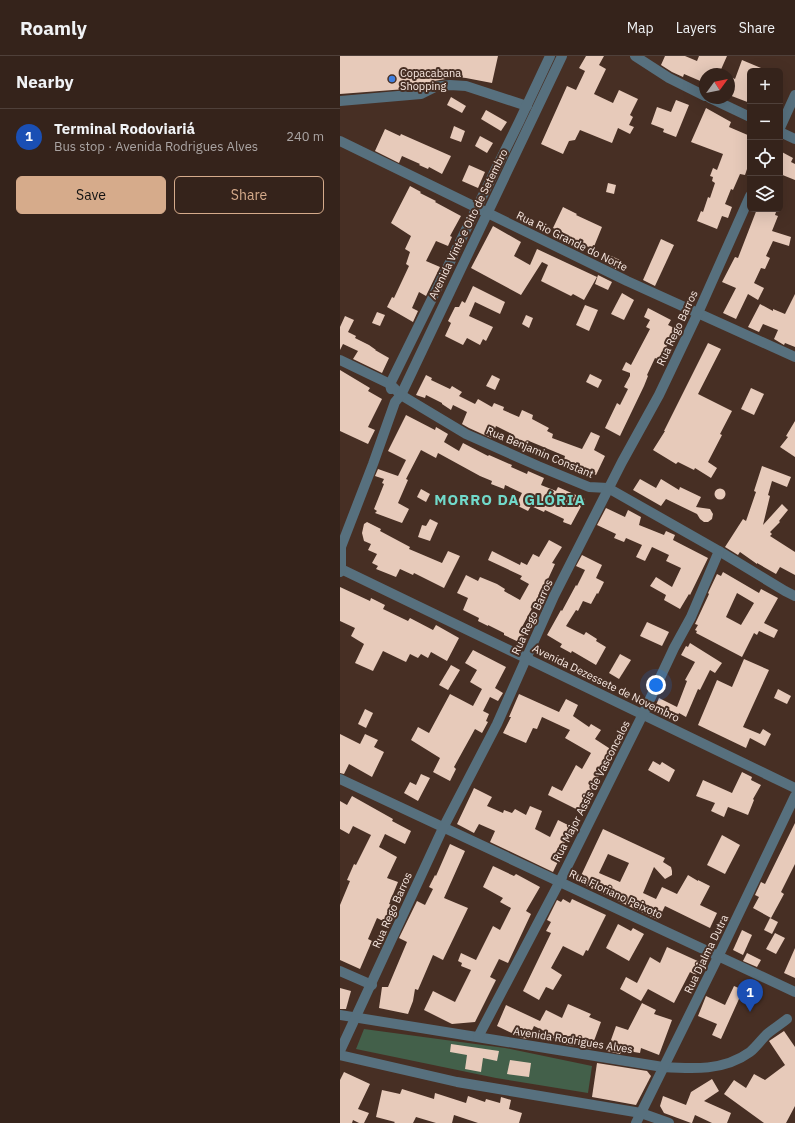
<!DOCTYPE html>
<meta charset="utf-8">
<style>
body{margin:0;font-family:"IBM Plex Sans",sans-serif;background:#402f28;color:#f1f3f6}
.controls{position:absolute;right:12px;top:12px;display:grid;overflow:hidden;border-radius:6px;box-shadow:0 4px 16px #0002}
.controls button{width:36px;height:36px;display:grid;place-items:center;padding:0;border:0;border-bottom:1px solid #4f403a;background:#35231b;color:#f1f3f6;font:20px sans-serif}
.compass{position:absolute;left:359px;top:12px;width:36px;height:36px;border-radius:50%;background:#35231b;box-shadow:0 4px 16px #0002;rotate:57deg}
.you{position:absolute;left:316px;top:629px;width:14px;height:14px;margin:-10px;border:3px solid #fff;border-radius:50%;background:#1a73e8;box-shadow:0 0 0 6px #1a73e833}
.badge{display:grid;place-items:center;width:26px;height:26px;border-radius:50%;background:#d6ab8b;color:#fff;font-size:13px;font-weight:700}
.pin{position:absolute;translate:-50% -33px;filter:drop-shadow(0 1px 2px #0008)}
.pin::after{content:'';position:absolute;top:21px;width:14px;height:12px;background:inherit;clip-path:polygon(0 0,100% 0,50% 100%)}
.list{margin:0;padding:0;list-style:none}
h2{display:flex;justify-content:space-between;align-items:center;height:52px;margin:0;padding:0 16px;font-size:17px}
h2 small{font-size:13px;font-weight:400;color:#aaa4a3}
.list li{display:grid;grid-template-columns:26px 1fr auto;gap:12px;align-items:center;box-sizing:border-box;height:56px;padding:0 16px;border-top:1px solid #4f403a}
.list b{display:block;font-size:15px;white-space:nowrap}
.list p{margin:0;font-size:13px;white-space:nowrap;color:#aaa4a3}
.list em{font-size:13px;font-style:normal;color:#aaa4a3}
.actions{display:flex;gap:8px;padding:12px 16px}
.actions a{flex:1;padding:9px 0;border:1px solid #d6ab8b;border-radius:6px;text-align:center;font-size:14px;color:#d6ab8b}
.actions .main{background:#d6ab8b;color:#111}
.icon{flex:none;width:22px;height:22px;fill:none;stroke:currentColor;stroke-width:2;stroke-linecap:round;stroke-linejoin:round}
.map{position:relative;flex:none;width:455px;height:1067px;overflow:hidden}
header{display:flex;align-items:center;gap:24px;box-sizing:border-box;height:56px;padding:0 20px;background:#35231b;border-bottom:1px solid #4f403a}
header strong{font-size:19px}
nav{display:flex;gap:22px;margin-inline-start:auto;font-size:14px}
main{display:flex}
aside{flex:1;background:#35231b}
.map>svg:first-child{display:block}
</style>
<header>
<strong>Roamly</strong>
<nav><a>Map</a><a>Layers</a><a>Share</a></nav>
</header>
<main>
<aside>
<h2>Nearby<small></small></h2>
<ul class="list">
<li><span class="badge" style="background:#1a4fb4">1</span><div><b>Terminal Rodoviariá</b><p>Bus stop · Avenida Rodrigues Alves</p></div><em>240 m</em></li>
</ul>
<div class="actions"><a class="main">Save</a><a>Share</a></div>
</aside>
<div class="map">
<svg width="455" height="1067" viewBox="0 0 455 1067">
<rect width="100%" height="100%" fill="#472f24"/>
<path fill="#43604a" d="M24 973 165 992 252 1010 248 1037 156 1022 16 993Z"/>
<g fill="#e7caba" fill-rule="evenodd">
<path d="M0 0H158L152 27 126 22 117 21 94 25 79 32 0 38Z"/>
<path d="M246 0H264L259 9 266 13 254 38 273 47 279 34 298 43 290 59 293 61 289 69 294 71 290 78 278 72 272 87 240 74 235 84 229 85 223 98 201 88 227 30 236 34 245 15 239 12Z"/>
<path d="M325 0H345L357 5 359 0H387L379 18H365V27L344 18 343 21 332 16 321 9Z"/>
<path d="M402 4 428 15H410V47L389 39V20L395 23Z"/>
<path d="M111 41 126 50 122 57 107 49Z"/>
<path d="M336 44 349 49 336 81 323 76 324 73 311 68 317 51 331 56Z"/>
<path d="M366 52 391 66 389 71 410 80V104L405 119 400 118 393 134 391 133 385 148 392 151 388 162 382 160 377 173 357 165 361 155 363 156 368 141 370 142 375 127 372 125 373 121 370 120 373 112 377 114 383 98 351 86Z"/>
<path d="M146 54 167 66 161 75 141 63Z"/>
<path d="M114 70 125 75 121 86 110 82Z"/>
<path d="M45 73 60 80 61 78 111 100 102 118 89 111 88 113 79 109 80 108 62 100 59 107 35 95Z"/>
<path d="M140 80 153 87 147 97 135 90Z"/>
<path d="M440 95 453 102 451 106 455 108V124L440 118Z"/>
<path d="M129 109 145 116 138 132 122 125Z"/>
<path d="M268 127 276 129 274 138 266 136Z"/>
<path d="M70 130 81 136 80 137 96 145 95 146 121 160 110 180 112 181 108 190 96 185 86 205 100 211 86 240 79 236 72 252 78 255 73 266 47 251 52 241 54 242 69 210 66 208 70 196 65 193 71 180 51 167Z"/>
<path d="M223 151 237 158 236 159 262 171 253 193 226 181 227 179 213 172Z"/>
<path d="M417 153H437L435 159 438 160 432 175 451 181 449 190 433 185 426 200 430 202 425 213 421 212 414 227 424 232 418 244 408 238 396 263 383 257 396 232 382 226 395 201 398 202Z"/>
<path d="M153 170 181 186 174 200 190 209 197 193 257 221 244 244 233 238 231 240 201 225 208 209 202 206 181 239 131 212Z"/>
<path d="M321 183 334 189 315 230 303 224Z"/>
<path d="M267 198 280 204 276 213 264 206Z"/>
<path d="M258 219 272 226 268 234 255 228Z"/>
<path d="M133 230 165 246 160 258 135 246 129 260 153 271 146 285 143 283 140 289 127 282 123 289 105 280 111 267 108 265 115 251H119L122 245 125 247Z"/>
<path d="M282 237 294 244 284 264 271 258Z"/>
<path d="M455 238V291L445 287 444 289 434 283 438 274 423 268 419 276 408 271 420 248 433 255V253L445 258Z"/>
<path d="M245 249 258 254 249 275 236 269Z"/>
<path d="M308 252 331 264 328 269 336 273 324 296 328 298 323 306 315 302 307 319 308 320 304 330 280 380 265 372 277 347 280 349 288 333 284 331 290 320V317L282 314 286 306 291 309 310 273 306 271 310 264 304 261Z"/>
<path d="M37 256 45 259 40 270 32 267Z"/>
<path d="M186 259 193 262 189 272 182 268Z"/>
<path d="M5 260 14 264 8 276 16 280 15 282 29 289 36 294H35L49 302 42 317 13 303 18 295 3 288 0 294V271Z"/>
<path d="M368 287 381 293 358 338 392 355 380 378 382 379 368 406 377 412 371 422 355 412 354 414 338 406 336 408 313 394 325 375H324Z"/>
<path d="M0 314 30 332 28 335 42 343 28 371 35 374 28 388 0 375Z"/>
<path d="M250 318 262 324 258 332 246 326Z"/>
<path d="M86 319 92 322 91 324 110 333 112 330 122 336 119 340 135 348 138 343 152 351 154 347 164 351 163 354 179 361 182 354 193 359 192 363 209 372 207 375 213 378 212 382 242 393 251 376 260 380 254 394 265 400 256 419 224 404 225 400 189 385 186 391 171 384 174 379 156 370 151 382 129 372 122 368 127 356 113 349 111 354 102 348V347L86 339 85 342 76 339Z"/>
<path d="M152 319 160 323 155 334 146 330Z"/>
<path d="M411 332 424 338 414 359 401 353Z"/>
<path d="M66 359 95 374 96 371 108 378 104 386 119 395 123 387 148 400 149 399 172 409 171 411 187 418 188 415 204 422 201 429 216 435 218 431 245 443 231 469 223 466 224 463 205 454 204 456 191 450 188 455 176 449 182 437 165 429 164 433 151 428 152 425 140 420 98 397 96 402 81 394 66 423 68 424 58 447 69 453 62 467 35 457 37 455 34 453 44 428 42 427 44 423 35 420 38 413 58 420 66 404 48 395Z"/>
<path d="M455 365V401L440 391 448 381 446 380Z"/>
<path d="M422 410 451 421 447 431 432 425 428 439 430 440 423 469 442 448 448 454 439 465 440 466 430 476 432 478 430 480 455 496V519L440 511 436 518 417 507V508L400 496 398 499 385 491 403 463 406 465 416 436 414 435Z"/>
<path d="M300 423 316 432 321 423 339 434 340 431 361 441 356 451 370 453 373 458 372 463 368 466H364L360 463 357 458 326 443 321 450 293 434Z"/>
<circle cx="380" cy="438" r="5.5"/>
<path d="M81 433 90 438 86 446 77 441Z"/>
<path d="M266 452 285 461 288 454 301 461 299 469 324 479 326 475 335 479 333 484 368 502 350 539 349 538 340 553 324 544 326 539 310 530 316 521 332 531 341 512 326 505 329 499 312 491 305 505 296 501 302 489 286 482 284 486 274 482 276 478 257 469Z"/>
<path d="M90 463 98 467 90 485 78 481 82 469 86 470Z"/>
<path d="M27 466 41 473 40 475 70 491 69 493 102 507 108 495 120 500 104 532 74 517 73 519 60 513 56 521 36 513 38 510 32 507 37 498 28 494 31 488 24 485 22 477 24 468Z"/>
<path d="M209 484 222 491 212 507 215 508 209 521 182 571 187 573 181 587 164 579V577L148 569V570L138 565 139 562 123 554 128 542 117 537 126 519 138 525 140 521 157 528 165 533 164 535 180 544 189 528 180 523 182 520 148 504 152 495 180 509 181 506 187 509 193 498 199 501Z"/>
<path d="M242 499 262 509 256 522 264 526 258 538 257 537 251 548 243 545 238 555 236 554 226 570 244 579 246 576 257 583 256 585 266 591 256 609 232 595 231 597 220 591 222 588 207 579 221 554 222 555 236 529 237 530 245 514 236 510Z"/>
<path d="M383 516 419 537 421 533 438 542 424 567 438 574 434 582 419 575 417 579 414 577 402 601 356 577 357 575 355 574 358 569 355 568 369 538 368 537 377 518 381 520ZM397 537 414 547 401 569 386 561Z"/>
<path d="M0 531 30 545 31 542 45 549 43 553 68 565 70 562 93 574 96 569 119 582 107 605 91 596 88 602 81 598 78 602 70 598 66 606 43 595 33 615 15 607 24 588 11 580 15 572 0 565Z"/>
<path d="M307 566 329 576 322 590 300 580Z"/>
<path d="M350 587 382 607 375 617 370 614 360 634 358 633 346 661 339 657 338 659 316 649 319 642 337 651 347 625 345 624 355 606 341 599 346 590 348 591Z"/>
<path d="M133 594 166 611 155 632 163 637 158 645 150 641 143 655 149 658 146 665 148 666 142 677 135 673 114 711 116 713 110 725 93 716 100 702 71 684 78 671 89 677 110 638 133 650 142 633 130 626 137 614 125 607Z"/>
<path d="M280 598 291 604 279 623 269 617Z"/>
<path d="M404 603 429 614 403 671 420 678 423 673 431 678 425 690 410 682 406 692 358 669 377 624 392 631Z"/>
<path d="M111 609 120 614 108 634 99 629Z"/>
<path d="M438 633 451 640 447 648 434 642Z"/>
<path d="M179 638 219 656 226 643 238 649 233 660 249 671 251 668 261 674 255 683 275 696 269 706 268 705 257 723 259 724 252 735 251 734 240 755 208 739 212 730 222 735 236 709 242 713 251 697 225 682 230 674 202 661 197 673 193 672 186 687 163 677 171 661H169Z"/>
<path d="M25 653 33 657 26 672 18 668Z"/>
<path d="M0 678 20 688 25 678 38 684 34 691 44 696 32 721 9 708 4 718 0 717Z"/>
<path d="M313 705 320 709 322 706 335 714 329 726 308 714Z"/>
<path d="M402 716 412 721 411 724 421 729 413 743 414 744 408 759 388 751 384 761 371 755 375 747 356 740 363 724 392 737Z"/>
<path d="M81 718 90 722 78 745 64 737 70 726 76 729Z"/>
<path d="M134 732 152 741 147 750 163 757 164 754 172 757 175 753 186 759 190 750 202 755 195 773 210 781 218 764 232 771 223 790 225 791 213 816 150 786 155 775 139 768 134 777 117 768Z"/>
<path d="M12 740 53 763 52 765 71 775 65 788 45 778 39 791 57 801 47 822 58 826 49 848 52 849 45 866 37 862 28 883 32 885 20 913 0 904V849L10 825 7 824 14 808 16 809 31 779 13 770 9 778 0 773V745L7 749Z"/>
<path d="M455 767V808L441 836 444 838 431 862 413 852 419 841 415 839 421 826 425 828Z"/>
<path d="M263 773 325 802 323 806 331 811 332 815V819L325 823 314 811 303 837 316 843 322 831 337 838 348 819 358 825V824L370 830 360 849 377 857 370 872 325 850 318 864 238 826ZM268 798 289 807 280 826 259 817Z"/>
<path d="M382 779 400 789 385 818 367 809Z"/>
<path d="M110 788 125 795 104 842 128 852 103 904 93 899 78 934 75 933 73 945 68 958 39 952 42 931H48L67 886 59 882 77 845 85 849 93 833 89 831 95 819 96 820Z"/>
<path d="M153 810 174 820 176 818 200 831 186 855 191 858 168 907 159 903 150 921 156 924 135 966 112 968 84 954 93 935 115 946 131 914 121 910 122 907 118 905 121 897 136 904 153 870 160 874 171 852 160 846 163 842 143 831Z"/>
<path d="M223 843 230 847 232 843 266 859 248 895 246 894 243 900 223 890 211 912 222 919 213 934 206 931 199 944 183 935 211 877 206 875 211 866 207 864 217 844 221 846Z"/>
<path d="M430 862 438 866 432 878 424 874Z"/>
<path d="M278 868 291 875 293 872 304 878 289 905 266 892Z"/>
<path d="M402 874 412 879 403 899 393 894Z"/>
<path d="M435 877 445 882 436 898 426 893Z"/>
<path d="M327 891 362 907 356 919 350 916 334 947 308 933 301 945 280 933 286 921 297 927 310 901 320 907Z"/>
<path d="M455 892V922L444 917Z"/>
<path d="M407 897 421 904 417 911 403 905Z"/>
<path d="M394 930 403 934 381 983 372 979 377 968 358 960 366 940 385 949Z"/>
<path d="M0 932 11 935 6 953H0Z"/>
<path d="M302 947 316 954 314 958 332 964 319 999 301 992 300 997 282 994 280 998 267 995 276 970 288 974Z"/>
<path d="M228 948 251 958 249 961 261 966 251 993 237 989 236 990 228 989 213 982 214 980 194 970 188 983 182 982 157 970 166 949 200 965 206 954 222 962Z"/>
<path d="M444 975 455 991V1050L446 1067H424L384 1038 394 1024 406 1032 414 1018 425 1024 445 1009 429 985Z"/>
<path d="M111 988 159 995 157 1005 143 1002 141 1016 125 1013 127 999 110 996Z"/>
<path d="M170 1004 191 1007 189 1021 167 1018Z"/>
<path d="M257 1007 307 1015 311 1020 296 1049 252 1041Z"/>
<path d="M4 1016 30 1028 18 1053 29 1057 24 1067H19L13 1064 12 1067H0V1024Z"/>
<path d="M372 1023 379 1035 364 1045 391 1057 387 1067H372L355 1059 352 1067H351L324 1057 320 1050 323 1040 346 1049 351 1036Z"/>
<path d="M62 1033 94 1043 95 1037 126 1047 128 1040 145 1046 146 1043 160 1047 161 1041 171 1044 169 1053 182 1057 179 1067H138L114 1059 112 1067H96L76 1061 73 1067H54L55 1066 36 1061 42 1034 60 1038Z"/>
</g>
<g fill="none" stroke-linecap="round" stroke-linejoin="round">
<g stroke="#57707e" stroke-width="10">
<path d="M295 0 329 22 365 40"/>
<path d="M370 42 410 61"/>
<path d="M0 45 81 38 95 31 110 29 126 30 187 50"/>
<path d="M440 72 455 39"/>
<path d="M440 76 455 83"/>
<path d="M0 85 287 225 455 301"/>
<path d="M0 304 50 328 61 339 126 378 198 410 249 431 268 432 379 495 445 535 455 540"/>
<path d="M51 333 50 328 179 66 210 0"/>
<path d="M1 513 455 732"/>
<path d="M0 516 1 513V491L33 408 55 346 61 339 222 0"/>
<path d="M0 723 455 936"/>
<path d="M0 915 32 929"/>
<path d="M0 959 323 1011C353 1013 384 1015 410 996 416 991 421 984 427 978 433 973 441 968 447 963"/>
<path d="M138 981 220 825 303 658 334 592 351 561 379 495"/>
<path d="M0 995 103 772 157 668 214 540 282 406 319 339 358 257 410 140"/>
<path d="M0 999 117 1026 301 1057 329 1067"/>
<path d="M296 1067 378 901 455 740"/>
</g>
</g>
<circle fill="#3f7fe0" stroke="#472f24" stroke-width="1.5" cx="52" cy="23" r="4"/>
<g text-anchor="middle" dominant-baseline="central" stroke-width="4" stroke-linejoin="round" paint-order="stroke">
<g font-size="11" fill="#f9e9e2" stroke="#472f24" text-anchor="start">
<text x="60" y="17">Copacabana<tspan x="60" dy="13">Shopping</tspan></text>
</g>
<g font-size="11" fill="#f9e9e2" stroke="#472f24">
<text transform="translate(128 168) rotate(-64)">Avenida Vinte e Oito de Setembro</text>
<text transform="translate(232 185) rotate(26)">Rua Rio Grande do Norte</text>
<text transform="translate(337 272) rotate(-65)">Rua Rego Barros</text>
<text transform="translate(200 396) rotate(23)">Rua Benjamin Constant</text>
<text transform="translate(192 561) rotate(-65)">Rua Rego Barros</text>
<text transform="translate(266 627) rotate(26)">Avenida Dezessete de Novembro</text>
<text transform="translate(251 735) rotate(-63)">Rua Major Assis de Vasconcelos</text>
<text transform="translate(276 838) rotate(25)">Rua Floriano Peixoto</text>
<text transform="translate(52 854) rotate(-66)">Rua Rego Barros</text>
<text transform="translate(366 898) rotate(-64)">Rua Djalma Dutra</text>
<text transform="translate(233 984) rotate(9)">Avenida Rodrigues Alves</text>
</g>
<g font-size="15" font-weight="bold" letter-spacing="1" fill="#71d9ca" stroke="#472f24">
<text x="170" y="443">MORRO DA GLÓRIA</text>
</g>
</g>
</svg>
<div class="controls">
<button>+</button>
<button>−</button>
<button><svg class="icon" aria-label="locate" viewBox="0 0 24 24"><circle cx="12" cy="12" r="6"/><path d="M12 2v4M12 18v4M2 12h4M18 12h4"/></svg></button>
<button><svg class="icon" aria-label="layers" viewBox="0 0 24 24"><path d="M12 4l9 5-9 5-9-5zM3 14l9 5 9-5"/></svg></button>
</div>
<svg class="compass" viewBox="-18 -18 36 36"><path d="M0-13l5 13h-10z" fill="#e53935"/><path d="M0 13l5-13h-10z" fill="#aaa4a3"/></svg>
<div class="you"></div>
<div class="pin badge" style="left:410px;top:956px;background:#1a4fb4">1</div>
</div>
</main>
